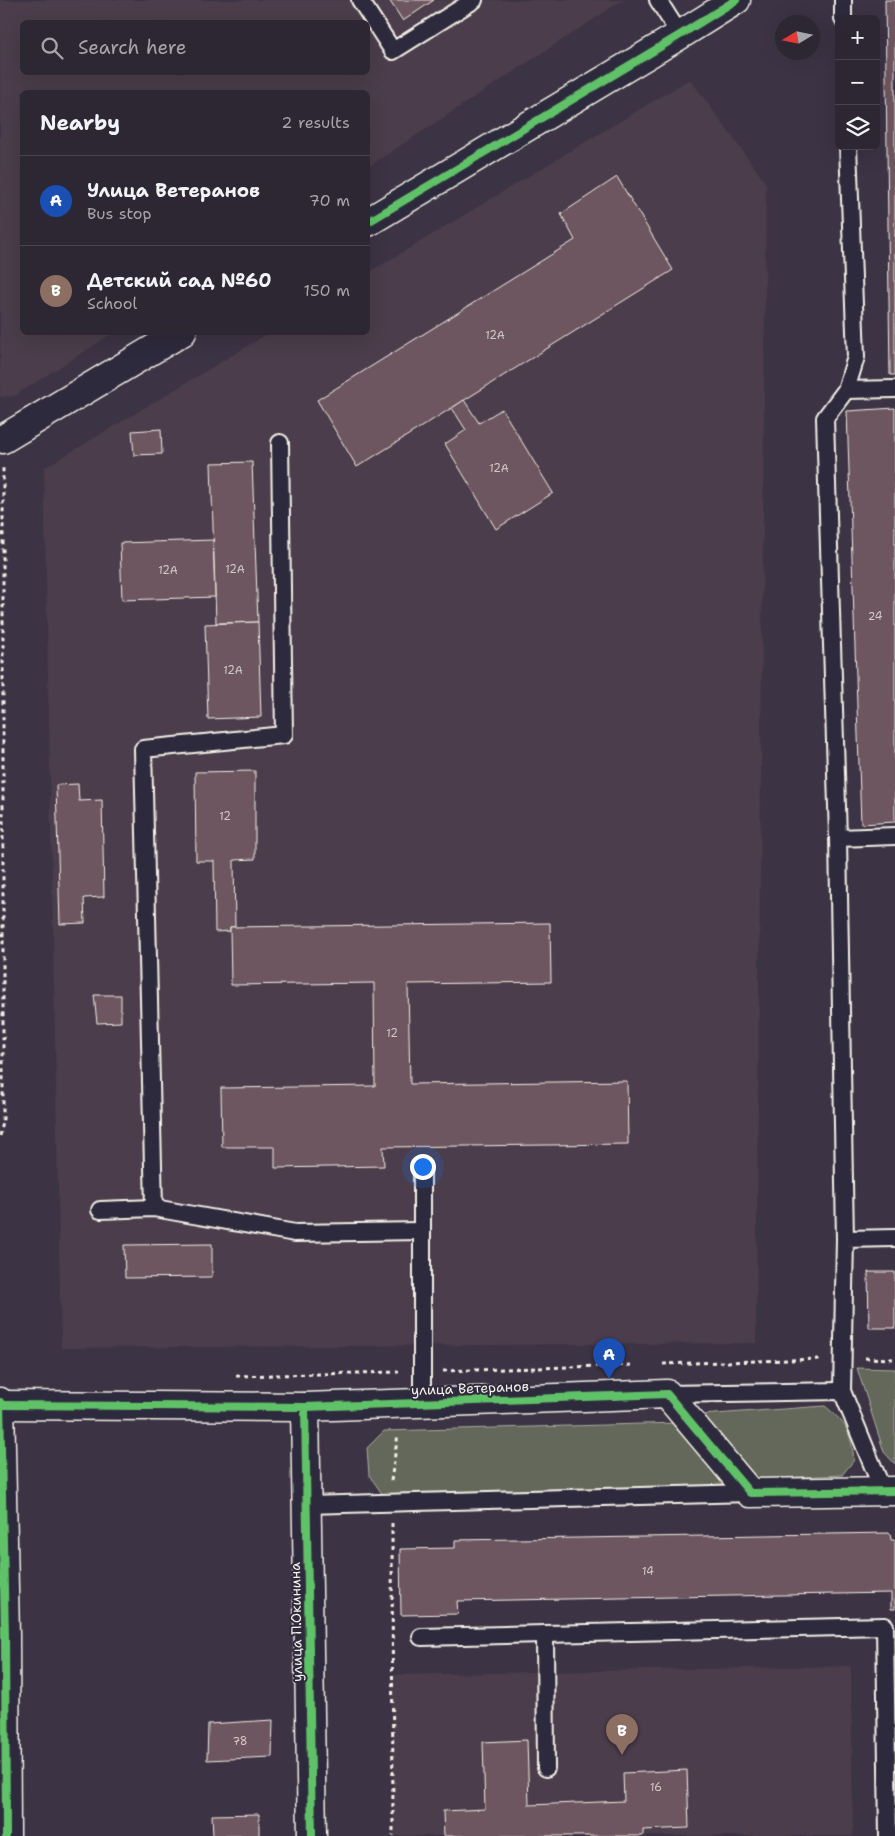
<!DOCTYPE html>
<meta charset="utf-8">
<style>
body{margin:0;font-family:"Shantell Sans",sans-serif;background:#352e3b;color:#f1f3f6}
.controls{position:absolute;right:15px;top:15px;display:grid;overflow:hidden;border-radius:8px;box-shadow:0 5px 20px #0002}
.controls button{width:45px;height:45px;display:grid;place-items:center;padding:0;border:0;border-bottom:1px solid #48434e;background:#2d2633;color:#f1f3f6;font:25px sans-serif}
.compass{position:absolute;left:775px;top:15px;width:45px;height:45px;border-radius:50%;background:#2d2633;box-shadow:0 5px 20px #0002;rotate:260deg}
.you{position:absolute;left:422px;top:1166px;width:18px;height:18px;margin:-12px;border:4px solid #fff;border-radius:50%;background:#1a73e8;box-shadow:0 0 0 8px #1a73e833}
.badge{display:grid;place-items:center;width:32px;height:32px;border-radius:50%;background:#1a73e8;color:#fff;font-size:16px;font-weight:700}
.pin{position:absolute;translate:-50% -41px;filter:drop-shadow(0 1px 2px #0008)}
.pin::after{content:'';position:absolute;top:26px;width:18px;height:15px;background:inherit;clip-path:polygon(0 0,100% 0,50% 100%)}
.list{margin:0;padding:0;list-style:none}
h2{display:flex;justify-content:space-between;align-items:center;height:65px;margin:0;padding:0 20px;font-size:21px}
h2 small{font-size:16px;font-weight:400;color:#a7a5ac}
.list li{display:grid;grid-template-columns:32px 1fr auto;gap:15px;align-items:center;box-sizing:border-box;height:90px;padding:0 20px;border-top:1px solid #48434e}
.list b{display:block;font-size:19px;white-space:nowrap}
.list p{margin:0;font-size:16px;white-space:nowrap;color:#a7a5ac}
.list em{font-size:16px;font-style:normal;color:#a7a5ac}
.icon{flex:none;width:28px;height:28px;fill:none;stroke:currentColor;stroke-width:2;stroke-linecap:round;stroke-linejoin:round}
.map{position:relative;flex:none;width:895px;height:1836px;overflow:hidden}
.search{position:absolute;background:#2d2633;box-shadow:0 5px 20px #0002;left:20px;top:20px;width:350px;height:55px;display:flex;align-items:center;gap:12px;box-sizing:border-box;padding:0 18px;border-radius:8px;color:#a7a5ac;font-size:19px}
.panel{position:absolute;background:#2d2633;box-shadow:0 5px 20px #0002;left:20px;top:90px;width:350px;height:245px;border-radius:8px}
.map>svg:first-child{display:block}
</style>
<div class="map">
<svg width="895" height="1836" viewBox="0 0 895 1836">
<rect width="100%" height="100%" fill="#3c3344"/>
<filter id="ink" filterUnits="userSpaceOnUse"><feTurbulence type="fractalNoise" baseFrequency=".02" numOctaves="2"/><feDisplacementMap in="SourceGraphic" scale="10" xChannelSelector="R" yChannelSelector="G"/><feConvolveMatrix kernelMatrix="1 2 1 2 8 2 1 2 1" color-interpolation-filters="sRGB"/></filter>
<g filter="url(#ink)">
<g fill="#4b3e4c" fill-rule="evenodd">
<path d="M0 0H623L368 167V92H22V332L113 333 14 396 0 397ZM22 22H368V72H22Z"/>
<path d="M690 79 766 183 756 1343 61 1348 44 468 269 333 368 332V273Z"/>
<path d="M851 1666 853 1836H393L391 1675Z"/>
</g>
<g fill="#63685a" stroke="#acaca1">
<path d="M857 1368 895 1369V1464L884 1452Z"/>
<path d="M825 1406C847 1424 851 1432 854 1460L842 1475 756 1479 701 1415Z"/>
<path d="M679 1423 730 1485 383 1495 369 1475 367 1448 384 1431Z"/>
</g>
<g fill="#6e5760" stroke="#f4f1e8">
<path d="M389 0H434L403 21Z"/>
<path d="M885 0H895V375H890Z"/>
<path d="M617 177 673 270 357 467 317 400 575 240 561 214Z"/>
<path d="M464 400 479 423 502 409 553 493 496 529 445 444 466 430 452 408Z"/>
<path d="M895 408V822L861 824 847 411Z"/>
<path d="M161 429 162 454 134 455 132 431Z"/>
<path d="M252 462 258 622 216 623 211 463Z"/>
<path d="M213 540 215 597 122 600 120 543Z"/>
<path d="M258 622 261 717 208 719 205 624Z"/>
<path d="M255 771V859L234 860 235 927H230V931L215 932 214 861H196L195 772Z"/>
<path d="M78 784 79 801 102 800 104 897 84 898 85 923 60 924 56 785Z"/>
<path d="M550 923 551 982 408 984 410 1084 627 1081 628 1144 383 1147 384 1166 275 1168V1147H222L221 1088 375 1086 374 983 231 985 230 927Z"/>
<path d="M94 995H121V1022L97 1023Z"/>
<path d="M212 1244V1277L125 1278 124 1245Z"/>
<path d="M868 1272H895V1328H869Z"/>
<path d="M890 1533 891 1540H895V1609H891V1593L457 1601 458 1614 401 1615 400 1549 455 1548V1540Z"/>
<path d="M273 1720 272 1757 207 1760 208 1724Z"/>
<path d="M527 1740 529 1805 624 1801 623 1773 687 1770 689 1828 643 1830V1836H444L443 1811 485 1809 483 1742Z"/>
<path d="M259 1814V1836H213L212 1815Z"/>
</g>
<g fill="none" stroke-linecap="round" stroke-linejoin="round">
<g stroke="#f4f1e8" stroke-width="20">
<g id="service">
<path d="M360 0 393 51 474 0"/>
<path d="M658 0 680 35"/>
<path d="M843 0V19"/>
<path d="M846 390 895 389"/>
<path d="M838 838 825 418 846 390 856 357 848 146"/>
<path d="M422 1169V1402"/>
<path d="M154 1208 143 749 284 735 280 443"/>
<path d="M100 1210 154 1208 295 1233 420 1231"/>
<path d="M845 1239 838 838 895 836"/>
<path d="M667 1394 842 1391"/>
<path d="M883 1491 842 1391 845 1239 895 1238"/>
<path d="M307 1505 750 1493"/>
<path d="M545 1634 546 1768"/>
<path d="M421 1637 885 1626 888 1836"/>
</g>
</g>
<g stroke="#f4f1e8" stroke-width="31">
<g id="minor">
<path d="M368 222 680 35 736 0"/>
<path d="M3 439 182 332"/>
<path d="M0 1402 5 1635 6 1836"/>
<path d="M1 1405 305 1407 667 1394 750 1493 895 1491"/>
<path d="M305 1407 312 1836"/>
</g>
</g>
<g stroke="#f4f1e8" stroke-width="3" stroke-dasharray="4 4" stroke-linecap="butt">
<path d="M0 1136 3 1122V465"/>
<path d="M865 1358 895 1359"/>
<path d="M663 1364 822 1359"/>
<path d="M443 1371 634 1365"/>
<path d="M236 1376 399 1372"/>
<path d="M391 1481 398 1434"/>
<path d="M392 1523 393 1836"/>
</g>
<use href="#service" stroke="#2f2a3d" stroke-width="16"/>
<use href="#minor" stroke="#2f2a3d" stroke-width="28"/>
<g stroke="#2f2a3d" stroke-width="11">
<g id="cycleway">
<path d="M368 222 680 35 736 0"/>
<path d="M0 1402 5 1635 6 1836"/>
<path d="M1 1405 305 1407 667 1394 750 1493 895 1491"/>
<path d="M305 1407 312 1836"/>
</g>
</g>
<use href="#cycleway" stroke="#61c268" stroke-width="8"/>
</g>
</g>
<g text-anchor="middle" dominant-baseline="central" stroke-width="4" stroke-linejoin="round" paint-order="stroke">
<g font-size="11" fill="#d2cac6">
<text x="495" y="335">12А</text>
<text x="499" y="468">12А</text>
<text x="235" y="569">12А</text>
<text x="168" y="570">12А</text>
<text x="875" y="616">24</text>
<text x="233" y="670">12А</text>
<text x="225" y="816">12</text>
<text x="392" y="1033">12</text>
<text x="648" y="1571">14</text>
<text x="240" y="1741">78</text>
<text x="656" y="1787">16</text>
</g>
<g font-size="14" fill="#f4f1e8" stroke="#2f2a3d">
<text transform="translate(470 1388) rotate(-2)">улица Ветеранов</text>
<text transform="translate(296 1622) rotate(-91)">улица П.Окинина</text>
</g>
</g>
</svg>
<div class="controls">
<button>+</button>
<button>−</button>
<button><svg class="icon" aria-label="layers" viewBox="0 0 24 24"><path d="M12 4l9 5-9 5-9-5zM3 14l9 5 9-5"/></svg></button>
</div>
<svg class="compass" viewBox="-18 -18 36 36"><path d="M0-13l5 13h-10z" fill="#e53935"/><path d="M0 13l5-13h-10z" fill="#a7a5ac"/></svg>
<div class="you"></div>
<div class="pin badge" style="left:609px;top:1379px;background:#1a4fb4">A</div>
<div class="pin badge" style="left:622px;top:1755px;background:#8d6e63">B</div>
<div class="search"><svg class="icon" aria-label="search" viewBox="0 0 24 24"><circle cx="10" cy="10" r="6"/><path d="M15 15l6 6"/></svg>Search here</div>
<section class="panel">
<h2>Nearby<small>2 results</small></h2>
<ul class="list">
<li><span class="badge" style="background:#1a4fb4">A</span><div><b>Улица Ветеранов</b><p>Bus stop</p></div><em>70 m</em></li>
<li><span class="badge" style="background:#8d6e63">B</span><div><b>Детский сад №60</b><p>School</p></div><em>150 m</em></li>
</ul>
</section>
</div>
